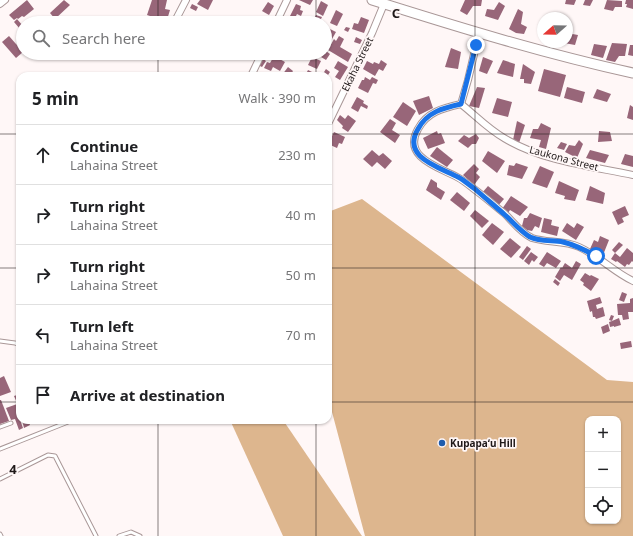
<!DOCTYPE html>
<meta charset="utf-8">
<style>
body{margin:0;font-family:"Noto Sans",sans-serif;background:#f2f2f2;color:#202124}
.controls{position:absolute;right:12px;bottom:12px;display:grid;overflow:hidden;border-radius:8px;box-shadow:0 1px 3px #0004}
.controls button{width:36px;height:36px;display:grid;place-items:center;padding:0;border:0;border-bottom:1px solid #e0e0e0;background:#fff;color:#202124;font:20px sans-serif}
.compass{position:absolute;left:537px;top:12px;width:36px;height:36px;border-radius:50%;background:#fff;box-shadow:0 1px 3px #0004;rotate:250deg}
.stop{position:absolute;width:12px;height:12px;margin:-9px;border:3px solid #1a73e8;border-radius:50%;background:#fff}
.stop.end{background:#1a73e8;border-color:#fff;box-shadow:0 1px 4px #0008}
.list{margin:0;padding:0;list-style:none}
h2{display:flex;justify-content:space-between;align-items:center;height:52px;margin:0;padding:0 16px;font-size:17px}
h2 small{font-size:13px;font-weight:400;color:#757577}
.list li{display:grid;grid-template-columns:26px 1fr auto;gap:12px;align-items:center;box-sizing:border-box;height:60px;padding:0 16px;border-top:1px solid #e0e0e0}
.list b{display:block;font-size:15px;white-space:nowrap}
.list p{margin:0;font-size:13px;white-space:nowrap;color:#757577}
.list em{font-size:13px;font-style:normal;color:#757577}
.icon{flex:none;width:22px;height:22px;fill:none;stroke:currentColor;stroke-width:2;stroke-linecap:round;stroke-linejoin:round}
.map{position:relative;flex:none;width:633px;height:536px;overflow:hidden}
.search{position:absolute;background:#fff;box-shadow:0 1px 3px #0004;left:16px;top:16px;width:316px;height:44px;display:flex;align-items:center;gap:10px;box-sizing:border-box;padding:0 14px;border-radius:22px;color:#757577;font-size:15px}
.panel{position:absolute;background:#fff;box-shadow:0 1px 3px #0004;left:16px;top:72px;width:316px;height:352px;border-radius:12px}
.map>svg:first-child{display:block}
</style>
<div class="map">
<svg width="633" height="536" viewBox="0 0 633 536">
<rect width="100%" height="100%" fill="#fff7f7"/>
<g fill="#ddb68e" fill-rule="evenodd">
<path d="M362 199 607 380 633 382V536H365L328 397V212ZM588 419H618V521H588Z"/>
<path d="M230 420H283L362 536H283Z"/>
</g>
<g fill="#986679">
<path d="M27 0 34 9 24 17 22 16 18 19 17 18 14 20 9 15Z"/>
<path d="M64 0 70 5 55 19 50 13Z"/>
<path d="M152 0H167L165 9 170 10 166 23 151 22 153 17 147 15Z"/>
<path d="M200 0H213L208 10 197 4Z"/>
<path d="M299 0H313L310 5Z"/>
<path d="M465 0H482L481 6H473L467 15 460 11Z"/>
<path d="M566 0H576L574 5 565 4Z"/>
<path d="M585 0H593L590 6 583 5Z"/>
<path d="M607 0 622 1V7H615L613 11 604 9Z"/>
<path d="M626 0H633V9L626 7 627 4H625Z"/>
<path d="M321 1 328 5 323 16 316 12Z"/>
<path d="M268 2 274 6 269 15 262 11Z"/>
<path d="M499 2 505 6 498 20 485 16 487 9 494 10Z"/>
<path d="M192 4 198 7 196 11 190 8Z"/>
<path d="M296 4 301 6 300 10 303 11 301 16 297 14 295 18 290 16Z"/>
<path d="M518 9 523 12 521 24 527 27 524 34 516 33 509 29Z"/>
<path d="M336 10 343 14 337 26 330 23Z"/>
<path d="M316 15 322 17 319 23 313 20Z"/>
<path d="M253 17 263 22V23H250Z"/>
<path d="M285 17 298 23 283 22Z"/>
<path d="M361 17 369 20 364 33 352 29 354 23 358 24Z"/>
<path d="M17 19 23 26 20 29 14 22Z"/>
<path d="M346 27 350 28 348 32 344 30Z"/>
<path d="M328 28 336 32 328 46 325 44V34Z"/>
<path d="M567 33 578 35 575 45 564 43 567 42Z"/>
<path d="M9 36 23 52 16 58 2 42Z"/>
<path d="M339 36 344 39 340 47 352 54 348 62 328 50 334 39 336 41Z"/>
<path d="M356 37 362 40 360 44 354 42Z"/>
<path d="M612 43 627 44 625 56H619L615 62 606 60Z"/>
<path d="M594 44 607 46 603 58 591 55Z"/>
<path d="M630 45H633V56L628 55Z"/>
<path d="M451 48 461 52 458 69 445 67Z"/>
<path d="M326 51 330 54 326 60 321 57Z"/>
<path d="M274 56 285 62 280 71 273 67 271 71 264 68 267 62 270 63Z"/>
<path d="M312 57 321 61 317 69 308 65Z"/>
<path d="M483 57 493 61 487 74 479 71Z"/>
<path d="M262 58 266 61 262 67 258 65Z"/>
<path d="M381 60 387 64 383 71 379 69 375 76 363 69 367 61 373 64 374 62 379 64Z"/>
<path d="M503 60 515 64 513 77 497 73Z"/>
<path d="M338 61 348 67 340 80 335 77 339 71 334 68Z"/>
<path d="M523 64 535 72 531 84 524 83V79H520Z"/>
<path d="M288 67 293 71 290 76H283L282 75Z"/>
<path d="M326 69 330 72 328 75 324 72Z"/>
<path d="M544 69 566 75 560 97 538 91Z"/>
<path d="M308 70 316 74 314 76H305Z"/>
<path d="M365 77 370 80 372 77 378 80 376 84 373 83 368 93 358 88 362 80H364Z"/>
<path d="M328 87 332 89 328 97Z"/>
<path d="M477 87 485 88 479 108 469 106Z"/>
<path d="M567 87 585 92 582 103 564 98Z"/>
<path d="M597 89 611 94 607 102 593 98Z"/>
<path d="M429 96 433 108 419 115 413 101Z"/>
<path d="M357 97 364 101 363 103 368 106 367 109 361 106 358 112 351 108Z"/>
<path d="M497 98 512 102 508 117 492 113Z"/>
<path d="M403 102 416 111 407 126 393 117Z"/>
<path d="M630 105 633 107V120L627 118Z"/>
<path d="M340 115 345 119 348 115 356 121 348 132 342 128 343 126 337 120Z"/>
<path d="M390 119 396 123 392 130 400 135 395 143 380 132Z"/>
<path d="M517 121 525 125 519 143 513 140Z"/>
<path d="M541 123 551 128 546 149 539 147 541 140 530 138 533 129H538Z"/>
<path d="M437 131 438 134 441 133 445 143 428 149 423 138Z"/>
<path d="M599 131 610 132 612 141 598 142Z"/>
<path d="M334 132 345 137 342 144 339 143 337 148 328 144Z"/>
<path d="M476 134 479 138 476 144H472L468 148 458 141 464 135 469 138Z"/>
<path d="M579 140 583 144 577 158 565 152 569 145 575 146Z"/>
<path d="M561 142 567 144 564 150 557 148Z"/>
<path d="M437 147 453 160 447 167 430 156Z"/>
<path d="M372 150 379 156 383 153 392 161 385 169 377 162 372 167 363 159Z"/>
<path d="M590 150 609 155 605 163 586 158Z"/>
<path d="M488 151 505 161 497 173 482 161Z"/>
<path d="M625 154 633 156V167L621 164Z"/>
<path d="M516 163 528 167 522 179 507 175 509 165 514 166Z"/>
<path d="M474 164 479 169 476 173 480 177 474 185 463 175Z"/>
<path d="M540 166 554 172 547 188 532 183Z"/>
<path d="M431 179 437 183V187L445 192 441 200 426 190Z"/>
<path d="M559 181 579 190 575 201 564 199 565 196 555 193Z"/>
<path d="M488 186 504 199 497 207 482 193Z"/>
<path d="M590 186 605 193 603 204 586 200Z"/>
<path d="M457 192 470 203 464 211 450 200Z"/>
<path d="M511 196 528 207 520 216 510 210 508 213 502 209Z"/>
<path d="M625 206 629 215 622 218 624 222 618 225 612 212Z"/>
<path d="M475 210 489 221 482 228 470 216Z"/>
<path d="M530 213 542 218 539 228 535 226 532 231 527 230 522 226 524 218H527Z"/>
<path d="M544 218 552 220 551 225 559 227 557 236 541 232Z"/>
<path d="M492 223 504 232 493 245 482 235Z"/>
<path d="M567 223 574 228 577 223 584 227 576 240 562 231Z"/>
<path d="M600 236 609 240 603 255 590 249 594 240 598 242Z"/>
<path d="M510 238 521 247 511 258 500 249Z"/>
<path d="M619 242 623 245 615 253 612 250Z"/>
<path d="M527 246 531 249 523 260 519 257Z"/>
<path d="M627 248 633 253V262L632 261 629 265 627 264 625 267 617 261 616 262 611 259 615 253 620 257Z"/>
<path d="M531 252 538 257 534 262 532 260 529 265 524 261Z"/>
<path d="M547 252 561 261 556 268 547 263 544 267 539 264Z"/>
<path d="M576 261 581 264 572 280 564 275 560 281 555 277 561 267 562 268 565 263 572 268Z"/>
<path d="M585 273 590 276 591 275 599 279 591 291 583 285 584 283 580 280Z"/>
<path d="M555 279 560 283 558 286 553 282Z"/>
<path d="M622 292 627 294 624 302 619 300Z"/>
<path d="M600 297 602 303 596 305 597 309 603 307 605 316 596 319 595 317H593L592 311 590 312 587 301Z"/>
<path d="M633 298V312H628L629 319 623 320 622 315H618L617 304 630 303V299Z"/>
<path d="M611 315 614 316 612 321 619 318 621 325 614 327V326L610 327 609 322 612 321 609 320Z"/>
<path d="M608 324 610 331 603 334 601 327Z"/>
<path d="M631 341 632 347 621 349 620 343Z"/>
<path d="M4 376 11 392 0 396V378Z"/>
<path d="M20 394V401L17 403 14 396Z"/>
<path d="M0 400H1L9 421 0 424Z"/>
<path d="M20 403 19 417 23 428 19 430 15 419 11 420 6 408Z"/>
<path d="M22 420H28L30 425 24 428Z"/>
</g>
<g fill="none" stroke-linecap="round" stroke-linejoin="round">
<g stroke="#a99797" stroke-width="5">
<g id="lane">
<path d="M0 341 15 343 20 345"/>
<path d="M0 427 11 423"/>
<path d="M0 449 73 420"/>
<path d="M0 479 48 455 55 456 96 536"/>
<path d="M0 534 1 536"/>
<path d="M119 536 131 532 140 536"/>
</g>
</g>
<g stroke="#a99797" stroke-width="8">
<g id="street">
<path d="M0 4 5 0"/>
<path d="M174 23 186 0"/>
<path d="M276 23 287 0"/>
<path d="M479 33 468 80 461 104C443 108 427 112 418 129 402 157 438 167 457 177 463 180 469 185 474 189 485 197 495 206 505 214 513 222 521 233 532 238 547 243 564 240 579 247 599 256 614 272 633 281"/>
<path d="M251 76 262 53"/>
<path d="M461 104C475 115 488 129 504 138 542 161 590 166 633 175"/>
<path d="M328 124 372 33 384 4"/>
</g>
</g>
<g stroke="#a99797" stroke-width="11">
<path id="secondary" d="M372 0C458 27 545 54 633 73"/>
</g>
<use href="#lane" stroke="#fff" stroke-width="3"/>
<use href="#street" stroke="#fff" stroke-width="6"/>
<use href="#secondary" stroke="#fff" stroke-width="9"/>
</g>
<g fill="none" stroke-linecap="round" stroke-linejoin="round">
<path stroke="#1a73e8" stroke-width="5" d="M476 45 461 104C443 108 427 112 418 129 401 157 439 167 458 177 464 180 469 185 475 189 485 198 495 206 505 215 513 222 520 231 530 237 540 242 553 240 563 242 575 245 585 250 596 256"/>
</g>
<path fill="none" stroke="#201919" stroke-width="1" stroke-opacity="0.55" d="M158 0V23M316 0V23M475 0V536M158 53V76M316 53V76M0 134H20M328 134H633M0 268H20M328 268H633M0 402H20M328 402H633M158 420V536M316 420V536"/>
<circle fill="#1e5cad" stroke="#fff7f7" stroke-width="1.5" cx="442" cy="443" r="4"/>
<g text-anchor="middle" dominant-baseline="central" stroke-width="3.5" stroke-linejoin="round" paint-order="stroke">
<g font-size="10" fill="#201919" stroke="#fff7f7">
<text transform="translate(357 64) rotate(-64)">Ekaha Street</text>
<text transform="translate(564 158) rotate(15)">Laukona Street</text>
</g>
<g font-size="10" font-weight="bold" fill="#201919" stroke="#fff7f7" text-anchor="start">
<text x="450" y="443">Kupapaʻu Hill</text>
</g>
</g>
<g font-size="13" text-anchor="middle" font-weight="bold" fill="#201919" stroke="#fff7f7" stroke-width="3.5" stroke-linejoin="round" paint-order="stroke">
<text x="396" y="18">C</text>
<text x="13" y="474">4</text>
</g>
</svg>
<div class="controls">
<button>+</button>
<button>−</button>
<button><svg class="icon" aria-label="locate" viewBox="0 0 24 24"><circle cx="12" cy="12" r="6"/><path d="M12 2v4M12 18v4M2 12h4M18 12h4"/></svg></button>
</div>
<svg class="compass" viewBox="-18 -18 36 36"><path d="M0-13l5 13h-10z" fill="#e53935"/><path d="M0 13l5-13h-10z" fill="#757577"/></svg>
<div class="stop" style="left:596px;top:256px"></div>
<div class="stop end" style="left:476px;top:45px"></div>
<div class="search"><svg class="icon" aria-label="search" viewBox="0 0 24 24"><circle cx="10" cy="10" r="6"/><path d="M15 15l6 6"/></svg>Search here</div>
<section class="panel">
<h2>5 min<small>Walk · 390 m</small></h2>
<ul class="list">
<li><svg class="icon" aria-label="ahead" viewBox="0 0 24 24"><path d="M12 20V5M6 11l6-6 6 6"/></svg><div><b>Continue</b><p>Lahaina Street</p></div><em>230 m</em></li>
<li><svg class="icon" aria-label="right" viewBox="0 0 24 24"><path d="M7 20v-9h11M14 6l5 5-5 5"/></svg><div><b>Turn right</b><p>Lahaina Street</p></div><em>40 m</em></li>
<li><svg class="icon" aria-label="right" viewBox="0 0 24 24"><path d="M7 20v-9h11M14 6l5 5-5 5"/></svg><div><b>Turn right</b><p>Lahaina Street</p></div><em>50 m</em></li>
<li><svg class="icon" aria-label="left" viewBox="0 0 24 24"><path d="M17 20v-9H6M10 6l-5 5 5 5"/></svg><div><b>Turn left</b><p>Lahaina Street</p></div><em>70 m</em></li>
<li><svg class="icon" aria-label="arrive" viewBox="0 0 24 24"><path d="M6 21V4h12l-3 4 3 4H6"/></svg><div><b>Arrive at destination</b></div></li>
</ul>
</section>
</div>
